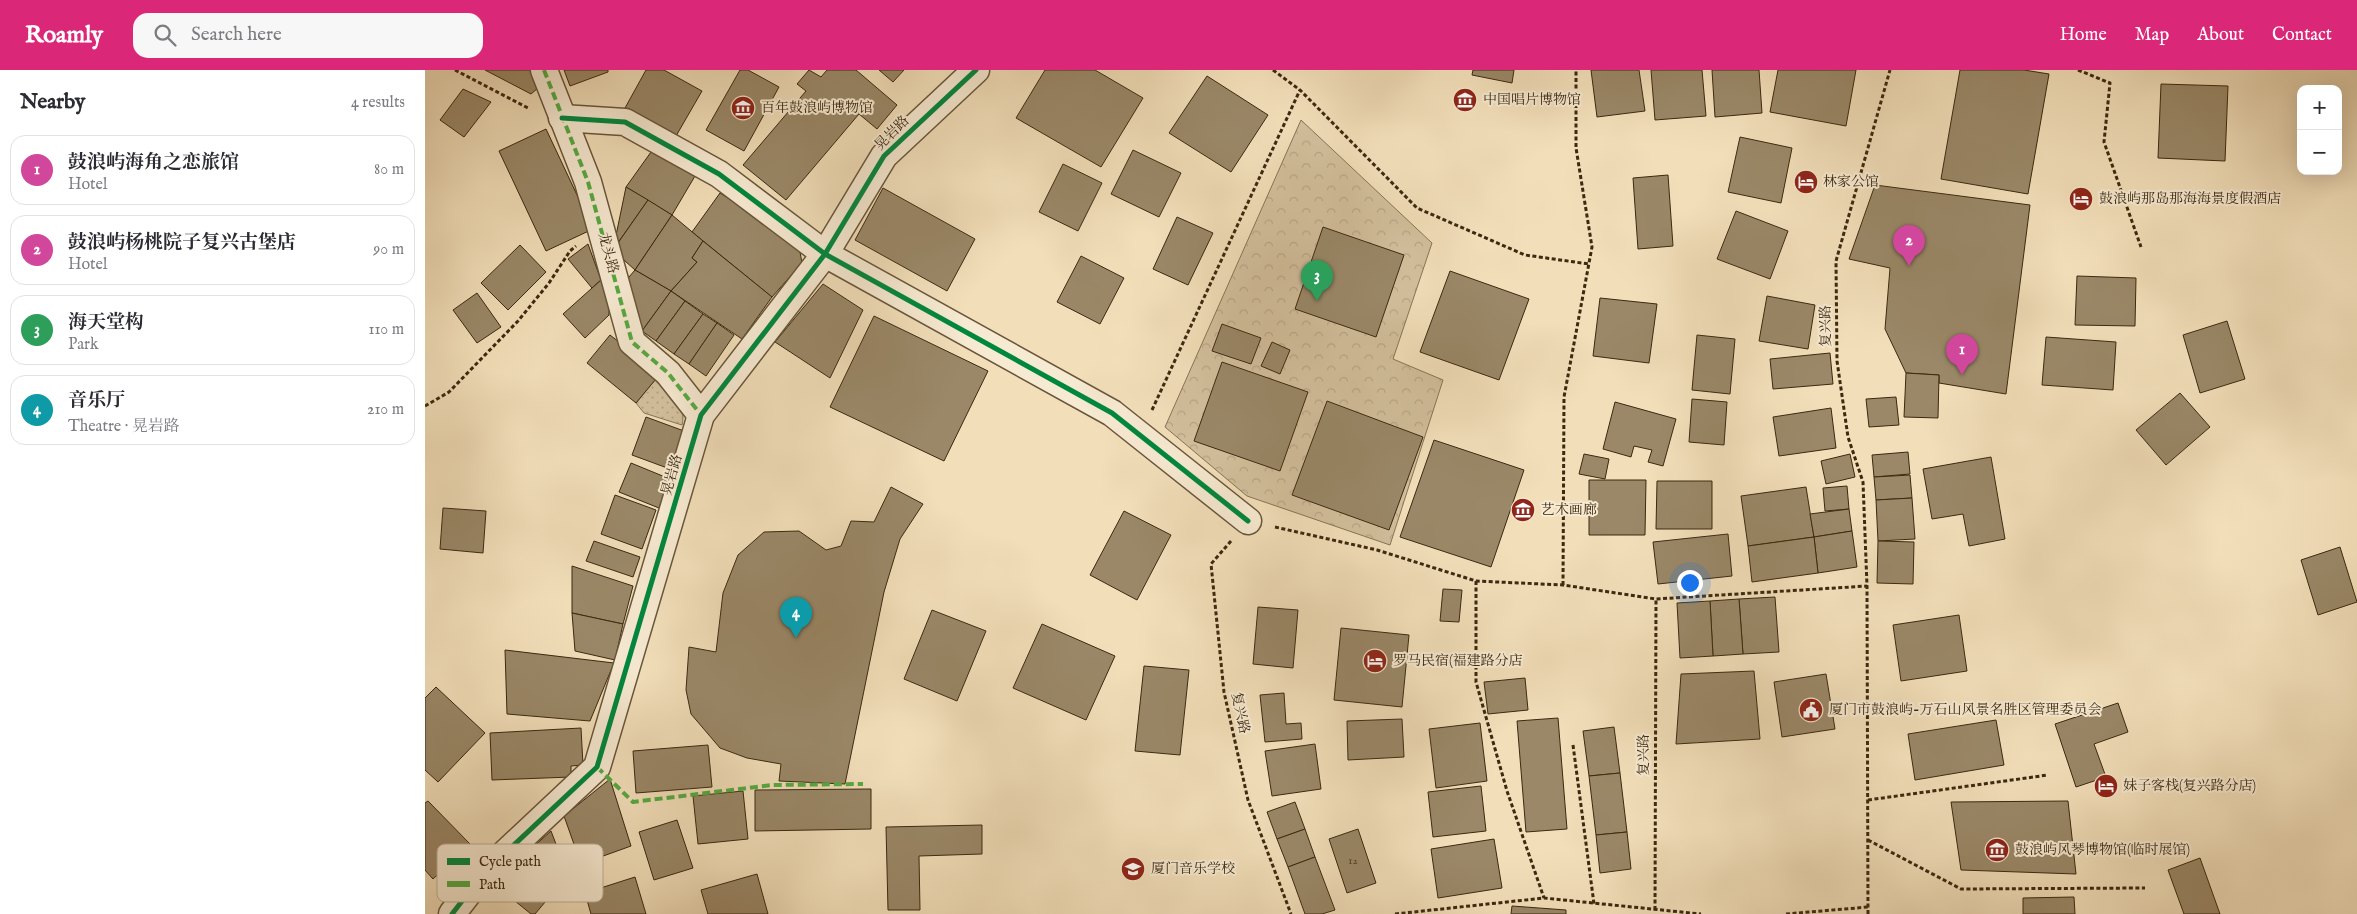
<!DOCTYPE html>
<meta charset="utf-8">
<style>
body{margin:0;font-family:"IM FELL English","Noto Serif SC",serif;background:#f7f7f7;color:#2b2b33}
.controls{position:absolute;right:15px;top:15px;display:grid;overflow:hidden;border-radius:10px;box-shadow:0 5px 20px #0002}
.controls button{width:45px;height:45px;display:grid;place-items:center;padding:0;border:0;border-bottom:1px solid #e1e1e2;background:#fff;color:#2b2b33;font:25px sans-serif}
.you{position:absolute;left:1264px;top:512px;width:18px;height:18px;margin:-12px;border:4px solid #fff;border-radius:50%;background:#1a73e8;box-shadow:0 0 0 8px #1a73e833}
.badge{display:grid;place-items:center;width:32px;height:32px;border-radius:50%;background:#db2777;color:#fff;font-size:16px;font-weight:700}
.pin{position:absolute;translate:-50% -41px;filter:drop-shadow(0 1px 2px #0008)}
.pin::after{content:'';position:absolute;top:26px;width:18px;height:15px;background:inherit;clip-path:polygon(0 0,100% 0,50% 100%)}
.list{margin:0;padding:0;list-style:none}
h2{display:flex;justify-content:space-between;align-items:center;height:65px;margin:0;padding:0 20px;font-size:21px}
h2 small{font-size:16px;font-weight:400;color:#7c7c81}
.list li{display:grid;grid-template-columns:32px 1fr auto;gap:15px;align-items:center;box-sizing:border-box;height:70px;margin:0 10px 10px;padding:0 10px;border:1px solid #e1e1e2;border-radius:15px}
.list b{display:block;font-size:19px;white-space:nowrap}
.list p{margin:0;font-size:16px;white-space:nowrap;color:#7c7c81}
.list em{font-size:16px;font-style:normal;color:#7c7c81}
.icon{flex:none;width:28px;height:28px;fill:none;stroke:currentColor;stroke-width:2;stroke-linecap:round;stroke-linejoin:round}
.map{position:relative;flex:none;width:1932px;height:844px;overflow:hidden}
header{display:flex;align-items:center;gap:30px;box-sizing:border-box;height:70px;padding:0 25px;background:#db2777;color:#fff}
header strong{font-size:24px}
nav{display:flex;gap:28px;margin-inline-start:auto;font-size:18px}
.search{width:350px;height:45px;background:#f7f7f7;display:flex;align-items:center;gap:12px;box-sizing:border-box;padding:0 18px;border-radius:15px;color:#7c7c81;font-size:19px}
main{display:flex}
aside{flex:1;background:#fff}
.map>svg:first-child{display:block}
</style>
<header>
<strong>Roamly</strong>
<div class="search"><svg class="icon" aria-label="search" viewBox="0 0 24 24"><circle cx="10" cy="10" r="6"/><path d="M15 15l6 6"/></svg>Search here</div>
<nav><a>Home</a><a>Map</a><a>About</a><a>Contact</a></nav>
</header>
<main>
<aside>
<h2>Nearby<small>4 results</small></h2>
<ul class="list">
<li><span class="badge" style="background:#d1479c">1</span><div><b>鼓浪屿海角之恋旅馆</b><p>Hotel</p></div><em>80 m</em></li>
<li><span class="badge" style="background:#d1479c">2</span><div><b>鼓浪屿杨桃院子复兴古堡店</b><p>Hotel</p></div><em>90 m</em></li>
<li><span class="badge" style="background:#2e9e5b">3</span><div><b>海天堂构</b><p>Park</p></div><em>110 m</em></li>
<li><span class="badge" style="background:#0f9aa8">4</span><div><b>音乐厅</b><p>Theatre · 晃岩路</p></div><em>210 m</em></li>
</ul>
</aside>
<div class="map">
<svg width="1932" height="844" viewBox="0 0 1932 844">
<defs>
<pattern id="park-crowns" width="20" height="18" patternUnits="userSpaceOnUse" patternTransform="scale(1.25)"><rect width="20" height="18" fill="#d3c09d"/><path d="M2 6a3 3 0 1 1 6 0M12 15a3 3 0 1 1 6 0" fill="none" stroke="#b6a586"/></pattern>
<pattern id="garden-dots" width="8" height="8" patternUnits="userSpaceOnUse" patternTransform="scale(1.25)"><rect width="8" height="8" fill="#d3c09d"/><path d="M2 2h.1M6 6h.1" fill="none" stroke="#b6a586" stroke-width="1.8" stroke-linecap="round"/></pattern>
</defs>
<rect width="100%" height="100%" fill="#f2dfba"/>
<filter id="stains"><feTurbulence type="fractalNoise" baseFrequency=".004" numOctaves="4"/><feColorMatrix values="0 0 0 0 .2 0 0 0 0 .09 0 0 0 0 .02 0 0 0 .5 -.17"/></filter>
<radialGradient id="worn" r=".72"><stop offset=".6" stop-color="#630" stop-opacity="0"/><stop offset="1" stop-color="#630" stop-opacity=".3"/></radialGradient>
<path fill="url(#park-crowns)" stroke="#877456" d="M876 50 1007 173 968 289 1018 310 965 475 822 426 740 357Z"/>
<path fill="url(#garden-dots)" stroke="#877456" d="M235 304C245 319 262 335 257 355L219 343 211 333Z"/>
<g fill="#9a8868" stroke="#3b2910">
<path d="M60 0H106L113 18 106 24Z"/>
<path d="M139 0H183V2L145 16Z"/>
<path d="M221 0H239L277 21 251 66 200 38Z"/>
<path d="M315 0H323L354 17 319 81 281 60Z"/>
<path d="M384 0 396 7 402 0H431L472 35 452 59 434 44 361 130 318 95 381 21 372 14Z"/>
<path d="M454 0H479L468 12Z"/>
<path d="M620 0H670L718 28 676 97 591 48Z"/>
<path d="M1048 0H1089L1087 13 1047 5Z"/>
<path d="M1166 0H1214L1220 41 1172 47Z"/>
<path d="M1226 0H1277L1281 46 1230 50Z"/>
<path d="M1287 0H1334L1337 43 1290 47Z"/>
<path d="M1353 0H1431L1421 56 1345 42Z"/>
<path d="M1535 0H1599L1624 4 1603 124 1516 109Z"/>
<path d="M782 6 843 45 806 102 744 63Z"/>
<path d="M1736 14 1803 16 1800 91 1733 88Z"/>
<path d="M38 19 66 32 39 67 15 50Z"/>
<path d="M121 59 168 159 121 181 74 81Z"/>
<path d="M1315 67 1367 78 1356 133 1303 122Z"/>
<path d="M231 75 270 106 247 145 201 117Z"/>
<path d="M708 80 756 103 734 147 686 124Z"/>
<path d="M638 94 677 113 653 161 614 142Z"/>
<path d="M1243 105 1248 176 1213 179 1208 108Z"/>
<path d="M1450 115 1605 135 1581 324 1514 313V305L1481 303 1460 259 1465 198 1424 189Z"/>
<path d="M201 117 223 130 188 180Z"/>
<path d="M458 118 550 169 522 221 430 170Z"/>
<path d="M295 123 356 161 375 182 377 193 347 227 267 162Z"/>
<path d="M223 130 247 145 210 200 188 180Z"/>
<path d="M1311 141 1363 161 1345 209 1292 189Z"/>
<path d="M247 145 278 171 267 188 272 192 246 221 210 200Z"/>
<path d="M752 147 788 163 763 215 728 199Z"/>
<path d="M898 157 979 185 951 267 870 239Z"/>
<path d="M278 171 347 227 317 269 246 221 272 192 267 188Z"/>
<path d="M163 174 176 210 167 218 143 189Z"/>
<path d="M95 175 121 202 83 240 56 213Z"/>
<path d="M656 186 699 208 675 254 632 232Z"/>
<path d="M210 200 246 221 217 261 198 214Z"/>
<path d="M1025 201 1104 229 1074 310 995 282Z"/>
<path d="M1652 206 1711 208 1710 256 1650 255Z"/>
<path d="M176 210 184 232V245L160 268 138 244Z"/>
<path d="M398 214 438 240 405 308 350 272Z"/>
<path d="M246 221 260 231 231 271 217 261Z"/>
<path d="M52 223 76 257 52 273 28 240Z"/>
<path d="M1342 226 1390 235 1383 279 1334 271Z"/>
<path d="M1175 228 1232 234 1224 293 1168 286Z"/>
<path d="M260 231 278 244 249 284 231 271Z"/>
<path d="M278 244 292 253 264 294 249 284Z"/>
<path d="M449 246 563 301 519 391 405 337Z"/>
<path d="M1802 251 1820 309 1775 323 1758 265Z"/>
<path d="M292 253 309 265 281 306 264 294Z"/>
<path d="M797 254 836 268 826 294 787 281Z"/>
<path d="M185 265 235 304 211 333 162 293Z"/>
<path d="M1272 265 1310 269 1305 324 1267 320Z"/>
<path d="M1621 267 1691 272 1688 320 1617 315Z"/>
<path d="M847 272 865 280 855 304 836 296Z"/>
<path d="M1405 283 1408 314 1348 319 1345 289Z"/>
<path d="M797 292 883 322 855 401 769 371Z"/>
<path d="M1481 303 1514 305 1513 348 1479 347Z"/>
<path d="M1755 323 1785 357 1741 395 1711 360Z"/>
<path d="M1471 327 1474 355 1444 357 1441 329Z"/>
<path d="M1267 329 1302 332 1299 375 1264 372Z"/>
<path d="M902 331 998 367 964 460 867 425Z"/>
<path d="M1190 332 1251 349 1238 396 1223 392 1227 380 1209 376 1206 387 1178 379Z"/>
<path d="M1406 338 1411 378 1354 386 1348 347Z"/>
<path d="M221 347 259 361 245 399 207 385Z"/>
<path d="M1009 370 1099 400 1066 497 975 467Z"/>
<path d="M1483 382 1485 404 1449 407 1447 385Z"/>
<path d="M1159 384 1184 389 1180 409 1154 404Z"/>
<path d="M1425 384 1430 407 1401 414 1396 391Z"/>
<path d="M1566 387 1580 469 1544 476 1538 444 1507 449 1498 399Z"/>
<path d="M206 393 245 409 234 438 194 422Z"/>
<path d="M1485 405 1487 428 1451 430 1449 407Z"/>
<path d="M1164 410H1221L1220 465H1164Z"/>
<path d="M1232 411H1287V459H1231Z"/>
<path d="M1422 416 1424 439 1400 441 1398 418Z"/>
<path d="M466 417 498 434 475 469 459 522 420 714 354 711 356 694 322 688 295 678 266 644 261 620 264 577 291 582 298 523 313 485 339 462 374 461 401 480 416 476 426 451 449 452Z"/>
<path d="M1381 417 1389 467 1323 476 1316 426Z"/>
<path d="M190 425 231 440 217 479 176 464Z"/>
<path d="M1487 428 1490 469 1453 471 1451 430Z"/>
<path d="M18 438 61 441 58 483 15 479Z"/>
<path d="M1424 439 1427 461 1389 467 1385 444Z"/>
<path d="M699 441 746 465 712 530 665 505Z"/>
<path d="M1427 461 1432 497 1393 503 1389 467Z"/>
<path d="M1303 464 1307 506 1233 514 1228 472Z"/>
<path d="M1389 467 1393 503 1327 512 1323 476Z"/>
<path d="M169 471 215 487 208 507 161 491Z"/>
<path d="M1453 471 1489 472 1488 514 1452 513Z"/>
<path d="M1915 477 1932 532 1893 545 1876 490Z"/>
<path d="M147 496 208 516 198 554 147 543Z"/>
<path d="M1018 519 1037 520 1034 552 1015 551Z"/>
<path d="M1350 527 1354 582 1318 584 1314 529Z"/>
<path d="M1314 529 1318 584 1288 586 1285 531Z"/>
<path d="M1285 531 1288 586 1255 588 1252 533Z"/>
<path d="M833 537 873 540 868 598 828 594Z"/>
<path d="M507 540 561 561 532 631 479 609Z"/>
<path d="M147 543 198 554 190 590 150 581Z"/>
<path d="M1534 545 1542 601 1476 611 1468 555Z"/>
<path d="M617 554 690 586 661 650 588 618Z"/>
<path d="M916 558 984 565 977 637 909 630Z"/>
<path d="M80 580 189 593 165 651 82 644Z"/>
<path d="M719 596 764 600 755 685 710 681Z"/>
<path d="M1329 601 1335 669 1251 674 1256 604Z"/>
<path d="M1401 604 1410 659 1357 667 1349 612Z"/>
<path d="M1100 608 1103 640 1063 644 1059 612Z"/>
<path d="M11 617 60 663 13 712 0 700V628Z"/>
<path d="M859 623 861 654 876 653 877 669 840 672 835 625Z"/>
<path d="M1693 633 1703 662 1669 674 1681 707 1651 717 1630 654Z"/>
<path d="M1133 648 1142 759 1101 762 1092 651Z"/>
<path d="M977 649 979 687 923 690 922 651Z"/>
<path d="M1571 650 1579 695 1490 710 1483 664Z"/>
<path d="M1055 653 1062 711 1011 718 1004 659Z"/>
<path d="M1189 657 1195 703 1164 706 1158 661Z"/>
<path d="M156 658 158 695 146 696V707L67 710 65 663Z"/>
<path d="M890 674 896 719 847 726 840 681Z"/>
<path d="M283 675 287 717 211 723 208 681Z"/>
<path d="M1195 703 1202 762 1171 765 1164 706Z"/>
<path d="M185 709 206 776 156 794 139 746Z"/>
<path d="M1056 716 1061 761 1008 767 1003 722Z"/>
<path d="M446 719V759L330 761V720Z"/>
<path d="M318 721 323 769 273 774 268 726Z"/>
<path d="M3 731 45 774 8 809 0 800V733Z"/>
<path d="M1643 731 1651 804 1536 800 1526 732Z"/>
<path d="M870 732 880 759 852 769 842 742Z"/>
<path d="M252 750 268 798 229 810 214 762Z"/>
<path d="M557 755V784L494 786 495 840H463L461 757Z"/>
<path d="M880 759 890 787 863 797 852 769Z"/>
<path d="M933 759 951 813 922 823 904 769Z"/>
<path d="M126 761 137 790 131 797 107 778Z"/>
<path d="M1202 762 1206 799 1175 803 1171 765Z"/>
<path d="M1069 769 1077 818 1013 828 1006 779Z"/>
<path d="M107 778 142 806 110 844H106L74 818Z"/>
<path d="M890 787 910 840 897 844H880L863 797Z"/>
<path d="M1775 788 1795 844H1759L1743 800Z"/>
<path d="M332 804 343 844H283L276 820Z"/>
<path d="M210 807 221 844H166L160 823Z"/>
<path d="M1649 827 1650 844H1598V828Z"/>
<path d="M1087 836 1141 840V844H1086Z"/>
</g>
<g fill="none" stroke-linecap="round" stroke-linejoin="round">
<g stroke="#69563a" stroke-width="29">
<g id="street">
<path d="M119 0 163 112 207 272 243 303 276 345"/>
<path d="M137 48 200 52 294 104 400 184 687 343 823 451"/>
<path d="M27 844 58 804 172 697 276 345 400 184 459 86 551 0"/>
</g>
</g>
<g stroke="#3b2910" stroke-width="3" stroke-dasharray="4 2.5" stroke-linecap="butt">
<path d="M30 0 103 38"/>
<path d="M848 0 875 20 992 138 1100 185 1164 194"/>
<path d="M1653 0 1685 13 1679 72 1716 177"/>
<path d="M0 336 24 322 93 251 124 213 145 181 151 176"/>
<path d="M727 340 875 20"/>
<path d="M850 457 952 480 1051 511 1138 515 1231 529 1442 516"/>
<path d="M806 471 786 494 799 622 823 730 866 844"/>
<path d="M1051 511V612L1082 721 1119 828"/>
<path d="M1138 515 1139 327 1167 177 1151 78V0"/>
<path d="M1148 675 1169 834"/>
<path d="M1443 730 1623 705"/>
<path d="M1443 770 1536 819 1720 818"/>
<path d="M1230 840 1231 529"/>
<path d="M970 844 1119 828 1276 844"/>
<path d="M1361 844 1443 837"/>
<path d="M1443 844 1442 516 1438 412 1423 367 1412 291 1411 191 1465 0"/>
</g>
<use href="#street" stroke="#f7ead2" stroke-width="26"/>
<g stroke="#55ab42" stroke-width="4" stroke-dasharray="8 4" stroke-linecap="butt">
<path d="M119 0 163 112 207 272 243 303 276 345"/>
<path d="M172 697 208 732 347 715 438 714"/>
</g>
<g stroke="#f7ead2" stroke-width="8">
<g id="cycleway">
<path d="M137 48 200 52 294 104 400 184 687 343 823 451"/>
<path d="M27 844 58 804 172 697 276 345 400 184 459 86 551 0"/>
</g>
</g>
<use href="#cycleway" stroke="#00873e" stroke-width="5"/>
</g>
<defs>
<g id="museum-disc" transform="scale(1.25)"><circle r="9.5" fill="#8f2418" stroke="#f7ead2"/><path d="M0-6L6-3V-2H-6V-3ZM-5-1h2V3h-2ZM-1-1h2V3h-2ZM3-1h2V3H3ZM-6 4H6V6H-6Z" fill="#fff"/></g>
<g id="hotel-disc" transform="scale(1.25)"><circle r="9.5" fill="#8f2418" stroke="#f7ead2"/><path d="M-6-4.5h1.5V1H6V5H4.5V3h-9V5H-6ZM-4 0a1.8 1.8 0 1 1 3.6 0ZM.5 0V-2.5h3Q6-2.5 6 0Z" fill="#fff"/></g>
<g id="civic-disc" transform="scale(1.25)"><circle r="9.5" fill="#8f2418" stroke="#f7ead2"/><path d="M-.6-6.5H3V-4.5H.6V-3L4-1V1h2V6H-6V1h2V-1L-.6-3ZM-1.2 2.5V6h2.4V2.5Z" fill="#fff"/></g>
<g id="school-disc" transform="scale(1.25)"><circle r="9.5" fill="#8f2418" stroke="#f7ead2"/><path d="M0-5L7-2L0 1L-7-2ZM-4 1L0 2.5L4 1V4Q0 6-4 4Z" fill="#fff"/></g>
</defs>
<g fill-rule="evenodd">
<use href="#museum-disc" x="1040" y="30"/>
<use href="#museum-disc" x="318" y="38"/>
<use href="#hotel-disc" x="1381" y="112"/>
<use href="#hotel-disc" x="1656" y="129"/>
<use href="#museum-disc" x="1098" y="440"/>
<use href="#hotel-disc" x="950" y="591"/>
<use href="#civic-disc" x="1386" y="640"/>
<use href="#hotel-disc" x="1681" y="716"/>
<use href="#museum-disc" x="1572" y="780"/>
<use href="#school-disc" x="708" y="799"/>
</g>
<g text-anchor="middle" dominant-baseline="central" stroke-width="4" stroke-linejoin="round" paint-order="stroke">
<g font-size="11" fill="#534126">
<text x="928" y="791">12</text>
</g>
<g font-size="14" fill="#3b2910" stroke="#f7ead2" text-anchor="start">
<text x="1058" y="30">中国唱片博物馆</text>
<text x="336" y="38">百年鼓浪屿博物馆</text>
<text x="1398" y="112">林家公馆</text>
<text x="1674" y="129">鼓浪屿那岛那海海景度假酒店</text>
<text x="1116" y="440">艺术画廊</text>
<text x="968" y="591">罗马民宿(福建路分店</text>
<text x="1404" y="640">厦门市鼓浪屿-万石山风景名胜区管理委员会</text>
<text x="1698" y="716">妹子客栈(复兴路分店)</text>
<text x="1590" y="780">鼓浪屿风琴博物馆(临时展馆)</text>
<text x="726" y="799">厦门音乐学校</text>
</g>
<g font-size="14" fill="#3b2910" stroke="#f7ead2">
<text transform="translate(467 63) rotate(-45)">晃岩路</text>
<text transform="translate(183 183) rotate(75)">龙头路</text>
<text transform="translate(1401 256) rotate(-91)">复兴路</text>
<text transform="translate(247 405) rotate(-74)">晃岩路</text>
<text transform="translate(815 643) rotate(78)">复兴路</text>
<text transform="translate(1219 685) rotate(-90)">复兴路</text>
</g>
</g>
<rect x="12" y="774" width="166" height="58" rx="8" fill="#f7ead2" stroke="#bfb098" stroke-width="1"/>
<rect x="22" y="788" width="23" height="7" fill="#00873e"/>
<rect x="22" y="811" width="23" height="6" fill="#55ab42"/>
<g font-size="14" fill="#3b2910">
<text x="54" y="796">Cycle path</text>
<text x="54" y="819">Path</text>
</g>
<rect width="100%" height="100%" filter="url(#stains)"/>
<rect width="100%" height="100%" fill="url(#worn)"/>
</svg>
<div class="controls">
<button>+</button>
<button>−</button>
</div>
<div class="you"></div>
<div class="pin badge" style="left:1537px;top:305px;background:#d1479c">1</div>
<div class="pin badge" style="left:1484px;top:196px;background:#d1479c">2</div>
<div class="pin badge" style="left:892px;top:231px;background:#2e9e5b">3</div>
<div class="pin badge" style="left:371px;top:568px;background:#0f9aa8">4</div>
</div>
</main>
